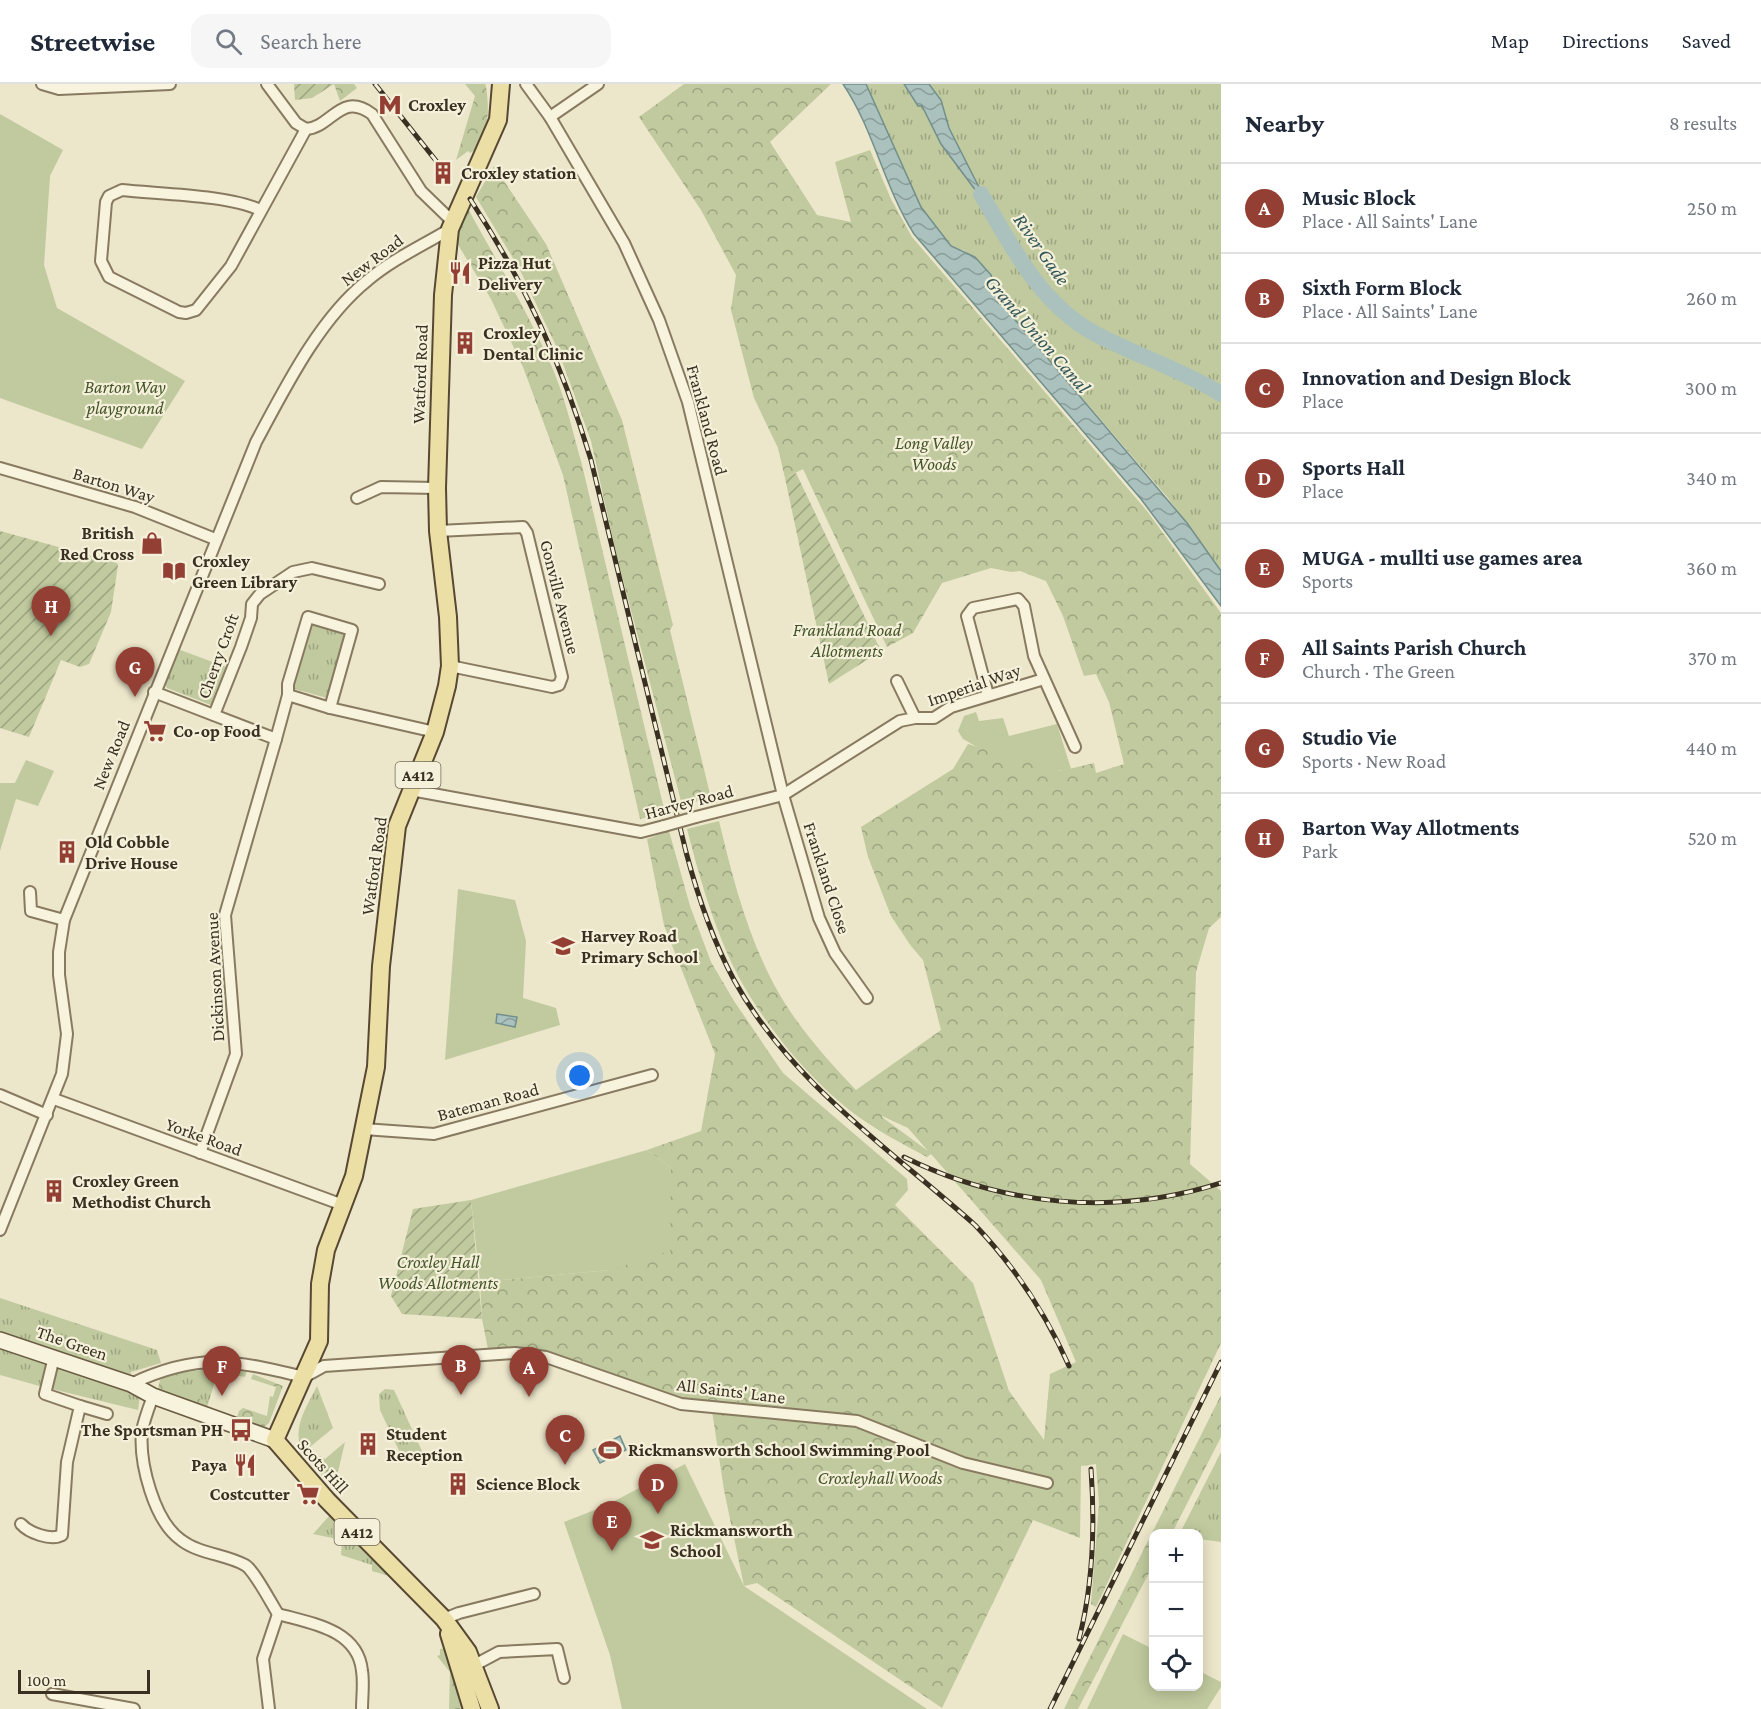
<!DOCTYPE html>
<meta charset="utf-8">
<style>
body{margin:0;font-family:"Crimson Pro",serif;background:#f6f6f7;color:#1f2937}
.controls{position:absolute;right:18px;bottom:18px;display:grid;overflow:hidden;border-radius:12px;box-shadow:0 3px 15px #0003}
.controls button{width:54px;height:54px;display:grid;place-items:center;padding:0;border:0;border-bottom:2px solid #e0e1e3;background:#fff;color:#1f2937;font:30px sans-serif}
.scale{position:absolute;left:18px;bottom:15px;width:132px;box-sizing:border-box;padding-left:6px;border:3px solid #3a3022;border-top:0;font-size:16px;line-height:21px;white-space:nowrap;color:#3a3022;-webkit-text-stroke:4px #f4f0d9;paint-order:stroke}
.you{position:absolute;left:580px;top:992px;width:21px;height:21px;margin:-15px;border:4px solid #fff;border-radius:50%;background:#1a73e8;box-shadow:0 0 0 9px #1a73e833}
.badge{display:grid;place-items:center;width:39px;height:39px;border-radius:50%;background:#933f33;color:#fff;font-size:20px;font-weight:700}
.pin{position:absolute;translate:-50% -50px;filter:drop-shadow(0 2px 3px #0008)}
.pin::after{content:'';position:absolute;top:32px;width:21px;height:18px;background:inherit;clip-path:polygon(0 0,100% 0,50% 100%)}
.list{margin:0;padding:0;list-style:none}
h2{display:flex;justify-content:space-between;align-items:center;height:78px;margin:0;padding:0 24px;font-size:26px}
h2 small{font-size:20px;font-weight:400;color:#747a83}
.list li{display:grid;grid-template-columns:39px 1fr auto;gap:18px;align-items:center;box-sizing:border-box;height:90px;padding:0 24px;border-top:2px solid #e0e1e3}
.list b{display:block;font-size:22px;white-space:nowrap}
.list p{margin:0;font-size:20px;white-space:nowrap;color:#747a83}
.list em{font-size:20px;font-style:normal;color:#747a83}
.icon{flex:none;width:33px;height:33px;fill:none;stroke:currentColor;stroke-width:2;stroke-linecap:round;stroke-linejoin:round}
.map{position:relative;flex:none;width:1221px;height:1625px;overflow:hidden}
header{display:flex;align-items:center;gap:36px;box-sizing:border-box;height:84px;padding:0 30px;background:#fff;border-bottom:2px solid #e0e1e3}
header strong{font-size:28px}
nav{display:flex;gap:33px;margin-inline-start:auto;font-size:21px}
.search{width:420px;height:54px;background:#f6f6f7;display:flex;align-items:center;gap:15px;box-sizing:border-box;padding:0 21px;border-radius:18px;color:#747a83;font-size:22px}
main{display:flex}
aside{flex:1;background:#fff}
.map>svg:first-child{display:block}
</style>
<header>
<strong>Streetwise</strong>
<div class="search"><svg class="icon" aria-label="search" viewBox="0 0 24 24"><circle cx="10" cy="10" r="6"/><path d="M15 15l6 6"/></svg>Search here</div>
<nav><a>Map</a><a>Directions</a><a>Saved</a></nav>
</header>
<main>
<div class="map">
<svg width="1221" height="1625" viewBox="0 0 1221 1625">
<defs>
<pattern id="grass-tufts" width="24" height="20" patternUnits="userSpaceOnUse" patternTransform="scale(1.5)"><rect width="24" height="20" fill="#c0ca9e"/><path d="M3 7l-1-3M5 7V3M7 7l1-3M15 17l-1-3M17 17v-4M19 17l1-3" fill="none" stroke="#9da480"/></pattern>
<pattern id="forest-crowns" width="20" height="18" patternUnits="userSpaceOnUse" patternTransform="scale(1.5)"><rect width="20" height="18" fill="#c0ca9e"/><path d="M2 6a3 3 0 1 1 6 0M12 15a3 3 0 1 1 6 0" fill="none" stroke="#9da480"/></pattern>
<pattern id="garden-furrows" width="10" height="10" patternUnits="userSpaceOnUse" patternTransform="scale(1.5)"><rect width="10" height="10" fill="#c0ca9e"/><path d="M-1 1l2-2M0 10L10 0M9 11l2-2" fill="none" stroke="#9da480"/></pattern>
<pattern id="water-waves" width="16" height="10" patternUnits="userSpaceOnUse" patternTransform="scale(1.5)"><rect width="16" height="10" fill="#aac1bd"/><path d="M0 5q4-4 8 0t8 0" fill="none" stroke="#8b9d99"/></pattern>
</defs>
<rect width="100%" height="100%" fill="#ece6ca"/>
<g fill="url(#grass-tufts)">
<path d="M866 0H1221V488L1168 414 1000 218 994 195 965 167 951 162 921 123Z"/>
<path d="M309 538 346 548 327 614 291 604Z"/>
<path d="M175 564 226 583 211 621 167 604 163 596Z"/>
<path d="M0 1214 157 1266 161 1279 131 1288 130 1294 0 1252Z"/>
<path d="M0 1262 49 1279 43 1303 0 1291Z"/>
<path d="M56 1283 128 1305 140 1312 138 1326 52 1305Z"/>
<path d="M216 1284 247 1287 245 1293 218 1288 207 1323 232 1332 231 1336 158 1306 160 1296 171 1290Z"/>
<path d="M317 1302 333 1344 310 1363 312 1369 308 1373C287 1350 306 1325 317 1302Z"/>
<path d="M385 1305 394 1306 422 1367 418 1376 409 1377 402 1373 380 1326 379 1310Z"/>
<path d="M345 1358 337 1392 329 1400 313 1380 320 1372 325 1375Z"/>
<path d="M1221 1368V1458L1199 1455 1198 1450 1180 1449Z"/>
<path d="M315 1410 396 1494 372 1487V1481L341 1471 342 1456 313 1450 330 1431 312 1414Z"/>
</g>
<g fill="url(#forest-crowns)" fill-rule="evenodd">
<path d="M334 0H354L357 4 340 17Z"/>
<path d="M465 0H485L486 2C489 22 491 58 470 69L468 67 456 76 475 12Z"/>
<path d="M684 0H831L770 58 817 131 851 138 835 78 870 66 891 115 912 153 1147 427 1221 529V833L1209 844 1196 888 1190 1080 1221 1107V1259L1096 1523 1091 1520 1099 1420 1096 1380 1081 1382 1080 1454 1033 1436 942 1624 757 1499 744 1502 724 1406 711 1320 684 1317 510 1264 488 1265 482 1235 480 1198 610 1186 671 1084 647 1066 701 1047 715 970 664 841 647 755 669 747 690 822 711 878 734 917 783 989 907 1095 908 1106 895 1121 973 1199 1009 1307 1044 1356 1050 1290 1076 1278 1041 1196 931 1070 927 1073C905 1061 883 1050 863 1036 810 999 754 930 728 871 710 830 698 788 687 745L719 737C734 800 751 866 786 921 806 952 831 980 856 1006L941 946 923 876 911 862 891 832 868 773 861 743 953 685 968 660 1061 687 1094 679 1096 689 1124 680 1109 618 1096 590 1084 592 1063 532 1046 497 1020 487 1011 488 991 484 942 499 913 549 887 563 803 385 785 394 778 364 754 314 731 226 736 191 701 126 639 33ZM882 1032 908 1044 928 1067 882 1033Z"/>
<path d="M494 82 546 160 622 336 673 541 670 546 711 714 682 721 616 469 591 357 558 266 519 184 476 113Z"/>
<path d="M467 123C494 173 525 222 548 274 564 308 572 345 582 381L665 729 640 735 563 391 523 283 491 215 457 159 456 146Z"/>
<path d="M184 1287 177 1309 208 1317 207 1323 232 1332 231 1336 161 1311C153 1293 169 1290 184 1287Z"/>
<path d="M253 1290 283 1302 269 1339 264 1343 251 1342 236 1337 239 1327 243 1324 267 1332 270 1312 273 1313 276 1303 251 1295Z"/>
<path d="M1221 1311V1353L1172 1449 1154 1450 1153 1481 1078 1625H1064Z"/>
<path d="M448 1564 467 1625H449L450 1588 437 1572 440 1571V1565Z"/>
</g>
<g fill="#c0ca9e">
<path d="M0 30 63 66 50 92 44 181 57 224 185 297 142 365 0 314Z"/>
<path d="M976 628 979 637 1003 634 1009 652 1057 640 1071 685 1062 687 1042 683 977 663 963 655 958 647 964 632Z"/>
<path d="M26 676 54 687 38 722 16 715 0 767V699H15Z"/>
<path d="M458 805 515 816 526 857 523 914 556 924 560 941 445 976Z"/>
<path d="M647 1066 671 1084 670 1167 610 1186 480 1198 471 1116Z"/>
<path d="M685 1380 744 1502 927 1625H622L610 1571 564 1438 605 1422Z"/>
<path d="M1123 1550 1153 1565 1154 1602H1198L1199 1587 1221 1598V1603L1207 1625H1087Z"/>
</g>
<g fill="url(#garden-furrows)">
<path d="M294 0H334L312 14 295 16Z"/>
<path d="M796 389 881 567 829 600 785 394Z"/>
<path d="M0 447 117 479 118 481 111 528 89 580 80 583 61 576 29 653 0 644Z"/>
<path d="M471 1116 482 1235 402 1230 391 1212 413 1125Z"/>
</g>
<g fill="url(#water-waves)" stroke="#718f8c" stroke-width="1.5">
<path d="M843 0H866L921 123 951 162 975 173 991 191 1000 218 1187 439 1221 487V522L1141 415 914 150C884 103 874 46 843 0Z"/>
<path d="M904 0H929L941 16 949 44 991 127 941 60 922 22H918Z"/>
<path d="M497 930 517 933 515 943 496 939Z"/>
<path d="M620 1352 626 1366 600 1379 593 1366Z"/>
</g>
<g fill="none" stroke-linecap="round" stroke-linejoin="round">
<path stroke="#aac1bd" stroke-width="16" d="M981 110C1011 161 1039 218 1092 248 1134 271 1181 285 1221 310"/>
<g stroke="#887a60" stroke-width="14">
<g id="street">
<path d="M42 0 59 5 170 0"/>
<path d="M267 0 296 39 306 45C332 43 341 7 372 30L421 107 452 137"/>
<path d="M526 0 550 33 624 159 659 236 688 318 783 711 819 834 835 869 867 914"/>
<path d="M550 33 598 0"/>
<path d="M260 126C230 111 158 110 122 106L109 112 106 118 101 177 109 193 179 228 186 229 196 226 231 182 306 45"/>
<path d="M0 384 135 423 215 455"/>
<path d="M357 414 381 403 437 404"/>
<path d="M438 447 523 443 527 449 562 593 559 601 552 603 450 582"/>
<path d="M154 608 276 655 288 611 330 624 435 648"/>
<path d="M288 611V600L308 533 352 546 330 624"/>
<path d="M988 611 967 532 973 524 1018 515 1024 522 1034 572 1075 663"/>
<path d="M214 631 241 563 251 534 252 520 260 510 293 488 312 484 379 500"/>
<path d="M915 634H934L951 623 1044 595"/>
<path d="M411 706 641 748 664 742"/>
<path d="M696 733 783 711 900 637 915 634 897 597"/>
<path d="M30 808 31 827 64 836"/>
<path d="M0 1011 47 1031"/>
<path d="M54 1015 343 1121"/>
<path d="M364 1045 434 1050 652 991"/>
<path d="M200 1069 236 970 225 831 276 655"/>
<path d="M0 1146 62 990 67 950 59 891V868L64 836 256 358C285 304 319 235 368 196 393 175 422 162 450 145"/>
<path d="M131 1300C199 1268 233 1276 304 1293L324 1282 515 1269 546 1273 681 1320 857 1337 963 1379 1047 1399"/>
<path d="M153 1312C149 1323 144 1336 142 1347 139 1379 154 1437 181 1456 199 1470 225 1470 245 1481 254 1486 271 1519 278 1530 310 1539 358 1545 362 1587 364 1599 362 1613 362 1625"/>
<path d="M80 1322 107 1330"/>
<path d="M21 1440C29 1449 51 1457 62 1451L67 1378 80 1322 45 1310 54 1273"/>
<path d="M444 1535 459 1529 534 1510"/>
<path d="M469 1584 499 1568 557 1565 564 1594"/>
<path d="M52 1610 134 1625"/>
<path d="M269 1625 263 1575 278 1530"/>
</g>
</g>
<g stroke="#6a5b42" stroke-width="18">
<path id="secondary" d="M0 1256 131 1300 153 1312 275 1356"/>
</g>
<g stroke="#574833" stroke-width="20">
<g id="primary">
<path d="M449 1550 472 1625"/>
<path d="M490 1625 468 1568 444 1535 327 1416 275 1356 319 1257 320 1200 326 1166 354 1092 376 983 381 882 397 742 435 648 447 602 450 582 448 533 438 447 437 404 443 211 450 145 498 36 501 0"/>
</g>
</g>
<use href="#street" stroke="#f7f3dd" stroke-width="10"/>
<use href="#secondary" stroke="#f7f3dd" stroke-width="15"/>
<use href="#primary" stroke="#ecdfa6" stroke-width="16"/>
<g stroke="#3a3022" stroke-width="5">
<g id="rail">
<path d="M375 0 441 83"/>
<path d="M470 115C525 199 562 280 591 376L686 768C698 813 712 855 734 896 790 998 890 1065 975 1141 1015 1183 1045 1228 1069 1282"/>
<path d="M904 1073C1003 1122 1115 1133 1221 1099"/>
<path d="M1079 1555C1093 1501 1095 1441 1091 1385"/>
<path d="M1050 1625 1221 1278"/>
</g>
</g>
<use href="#rail" stroke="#f4f0d9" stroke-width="3" stroke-dasharray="9" stroke-linecap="butt"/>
<g stroke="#887a60" stroke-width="14" stroke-linecap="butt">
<path id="street-bridge" d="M664 742 696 733"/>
</g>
<use href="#street-bridge" stroke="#f7f3dd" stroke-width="10"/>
</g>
<defs>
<g id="metro-bare" transform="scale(1.8)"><path d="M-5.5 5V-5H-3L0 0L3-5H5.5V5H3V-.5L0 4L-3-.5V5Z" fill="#933f33" stroke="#f4f0d9" stroke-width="2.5" paint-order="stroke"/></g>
<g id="building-bare" transform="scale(1.8)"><path d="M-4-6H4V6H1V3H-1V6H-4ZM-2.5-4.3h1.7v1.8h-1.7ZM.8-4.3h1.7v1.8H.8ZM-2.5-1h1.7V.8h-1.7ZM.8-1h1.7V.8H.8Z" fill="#933f33" stroke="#f4f0d9" stroke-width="2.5" paint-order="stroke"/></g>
<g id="restaurant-bare" transform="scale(1.8)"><path d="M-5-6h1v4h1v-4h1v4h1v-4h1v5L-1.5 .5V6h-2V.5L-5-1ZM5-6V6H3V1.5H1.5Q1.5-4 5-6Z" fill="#933f33" stroke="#f4f0d9" stroke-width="2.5" paint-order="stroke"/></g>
<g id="shop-bare" transform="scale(1.8)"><path d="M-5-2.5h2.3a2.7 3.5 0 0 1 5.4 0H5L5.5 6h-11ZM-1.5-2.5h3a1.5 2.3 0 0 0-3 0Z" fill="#933f33" stroke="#f4f0d9" stroke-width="2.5" paint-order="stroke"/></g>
<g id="library-bare" transform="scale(1.8)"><path d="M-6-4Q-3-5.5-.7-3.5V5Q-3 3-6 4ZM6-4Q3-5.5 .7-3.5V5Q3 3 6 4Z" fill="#933f33" stroke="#f4f0d9" stroke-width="2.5" paint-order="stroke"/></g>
<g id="supermarket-bare" transform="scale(1.8)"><path d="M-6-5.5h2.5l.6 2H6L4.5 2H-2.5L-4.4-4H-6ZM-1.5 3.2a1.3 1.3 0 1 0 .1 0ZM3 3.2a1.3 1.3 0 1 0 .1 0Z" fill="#933f33" stroke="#f4f0d9" stroke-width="2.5" paint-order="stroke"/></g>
<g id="school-bare" transform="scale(1.8)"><path d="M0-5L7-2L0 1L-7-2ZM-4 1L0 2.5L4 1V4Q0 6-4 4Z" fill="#933f33" stroke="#f4f0d9" stroke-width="2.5" paint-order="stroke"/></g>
<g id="bus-bare" transform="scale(1.8)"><path d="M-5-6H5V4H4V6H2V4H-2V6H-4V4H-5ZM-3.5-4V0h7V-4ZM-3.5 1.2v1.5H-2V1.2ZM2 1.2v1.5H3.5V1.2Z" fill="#933f33" stroke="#f4f0d9" stroke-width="2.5" paint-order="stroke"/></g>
<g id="stadium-bare" transform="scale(1.8)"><path d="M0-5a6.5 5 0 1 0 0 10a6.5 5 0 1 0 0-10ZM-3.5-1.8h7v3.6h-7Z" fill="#933f33" stroke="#f4f0d9" stroke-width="2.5" paint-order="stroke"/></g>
</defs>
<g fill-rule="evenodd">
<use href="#metro-bare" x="390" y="21"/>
<use href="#building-bare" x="443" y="89"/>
<use href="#restaurant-bare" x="460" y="189"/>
<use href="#building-bare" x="465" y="259"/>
<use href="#shop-bare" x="152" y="459"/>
<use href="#library-bare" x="174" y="487"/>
<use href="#supermarket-bare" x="155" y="647"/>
<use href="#building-bare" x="67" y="768"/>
<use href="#school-bare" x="563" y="862"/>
<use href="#building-bare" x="54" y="1107"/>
<use href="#bus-bare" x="241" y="1346"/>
<use href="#building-bare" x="368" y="1360"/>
<use href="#stadium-bare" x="610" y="1366"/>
<use href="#restaurant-bare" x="245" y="1381"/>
<use href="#building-bare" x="458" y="1400"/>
<use href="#supermarket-bare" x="308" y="1410"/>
<use href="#school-bare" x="652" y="1456"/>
</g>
<g text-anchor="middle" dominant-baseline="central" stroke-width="4.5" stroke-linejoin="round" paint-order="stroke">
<g fill="#f4f0d9" stroke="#726a59" stroke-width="1.5">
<rect x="395.5" y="678" width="45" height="26" rx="4.5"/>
<rect x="334.5" y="1435" width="45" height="26" rx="4.5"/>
</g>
<g font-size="16" font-weight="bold" fill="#3a3022">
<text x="418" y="691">A412</text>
<text x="357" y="1448">A412</text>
</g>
<g font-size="18" font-weight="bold" fill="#3a3022" stroke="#f4f0d9" text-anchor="start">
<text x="408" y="21">Croxley</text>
<text x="461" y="89">Croxley station</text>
<text x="478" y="179">Pizza Hut<tspan x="478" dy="21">Delivery</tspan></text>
<text x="483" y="249">Croxley<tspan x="483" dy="21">Dental Clinic</tspan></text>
<text x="134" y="449" text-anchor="end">British<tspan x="134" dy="21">Red Cross</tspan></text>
<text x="192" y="477">Croxley<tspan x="192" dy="21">Green Library</tspan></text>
<text x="173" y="647">Co-op Food</text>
<text x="85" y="758">Old Cobble<tspan x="85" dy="21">Drive House</tspan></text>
<text x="581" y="852">Harvey Road<tspan x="581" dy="21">Primary School</tspan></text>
<text x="72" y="1097">Croxley Green<tspan x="72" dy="21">Methodist Church</tspan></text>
<text x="223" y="1346" text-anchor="end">The Sportsman PH</text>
<text x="386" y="1350">Student<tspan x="386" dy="21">Reception</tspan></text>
<text x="628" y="1366">Rickmansworth School Swimming Pool</text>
<text x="227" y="1381" text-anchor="end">Paya</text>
<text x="476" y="1400">Science Block</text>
<text x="290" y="1410" text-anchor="end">Costcutter</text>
<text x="670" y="1446">Rickmansworth<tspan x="670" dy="21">School</tspan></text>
</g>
<g font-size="18" fill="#3a3022" stroke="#f4f0d9">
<text transform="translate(372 176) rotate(-37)">New Road</text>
<text transform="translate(420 290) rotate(-88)">Watford Road</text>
<text transform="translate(707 336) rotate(75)">Frankland Road</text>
<text transform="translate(114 401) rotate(17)">Barton Way</text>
<text transform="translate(560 513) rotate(76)">Gonville Avenue</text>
<text transform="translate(218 572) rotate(-70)">Cherry Croft</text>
<text transform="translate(974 601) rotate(-19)">Imperial Way</text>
<text transform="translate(111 671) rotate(-68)">New Road</text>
<text transform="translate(689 718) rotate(-15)">Harvey Road</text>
<text transform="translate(374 782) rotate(-82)">Watford Road</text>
<text transform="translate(827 794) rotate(72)">Frankland Close</text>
<text transform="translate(215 893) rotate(-93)">Dickinson Avenue</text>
<text transform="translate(488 1018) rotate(-15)">Bateman Road</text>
<text transform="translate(204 1053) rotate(20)">Yorke Road</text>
<text transform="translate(72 1259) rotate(19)">The Green</text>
<text transform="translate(731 1307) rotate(7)">All Saints' Lane</text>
<text transform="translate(323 1382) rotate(48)">Scots Hill</text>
</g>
<g font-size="18" font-style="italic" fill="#45552a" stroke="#f4f0d9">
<text x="125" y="303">Barton Way<tspan x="125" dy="21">playground</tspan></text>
<text x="934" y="359">Long Valley<tspan x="934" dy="21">Woods</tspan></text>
<text x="847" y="546">Frankland Road<tspan x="847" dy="21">Allotments</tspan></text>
<text x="438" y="1178">Croxley Hall<tspan x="438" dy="21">Woods Allotments</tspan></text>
<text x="880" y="1394">Croxleyhall Woods</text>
</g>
<g font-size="20" font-style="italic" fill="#325658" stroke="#f4f0d9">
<text transform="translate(1042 165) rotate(55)">River Gade</text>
<text transform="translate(1038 250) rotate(49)">Grand Union Canal</text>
</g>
</g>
</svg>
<div class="controls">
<button>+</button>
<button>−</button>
<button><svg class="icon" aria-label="locate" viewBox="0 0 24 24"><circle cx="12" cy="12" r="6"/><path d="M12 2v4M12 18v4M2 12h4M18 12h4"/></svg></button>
</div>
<div class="scale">100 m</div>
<div class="you"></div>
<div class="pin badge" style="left:529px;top:1313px">A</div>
<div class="pin badge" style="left:461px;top:1311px">B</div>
<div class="pin badge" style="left:565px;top:1381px">C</div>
<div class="pin badge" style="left:658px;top:1430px">D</div>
<div class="pin badge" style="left:612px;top:1467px">E</div>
<div class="pin badge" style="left:222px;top:1312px">F</div>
<div class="pin badge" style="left:135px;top:613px">G</div>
<div class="pin badge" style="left:51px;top:552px">H</div>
</div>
<aside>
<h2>Nearby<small>8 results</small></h2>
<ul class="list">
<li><span class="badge">A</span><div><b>Music Block</b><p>Place · All Saints' Lane</p></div><em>250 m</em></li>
<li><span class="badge">B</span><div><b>Sixth Form Block</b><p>Place · All Saints' Lane</p></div><em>260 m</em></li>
<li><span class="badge">C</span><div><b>Innovation and Design Block</b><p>Place</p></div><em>300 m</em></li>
<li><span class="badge">D</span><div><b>Sports Hall</b><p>Place</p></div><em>340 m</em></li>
<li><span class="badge">E</span><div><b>MUGA - mullti use games area</b><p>Sports</p></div><em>360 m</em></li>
<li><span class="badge">F</span><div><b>All Saints Parish Church</b><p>Church · The Green</p></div><em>370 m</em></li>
<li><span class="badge">G</span><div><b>Studio Vie</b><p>Sports · New Road</p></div><em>440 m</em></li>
<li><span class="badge">H</span><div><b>Barton Way Allotments</b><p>Park</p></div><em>520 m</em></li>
</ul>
</aside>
</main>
